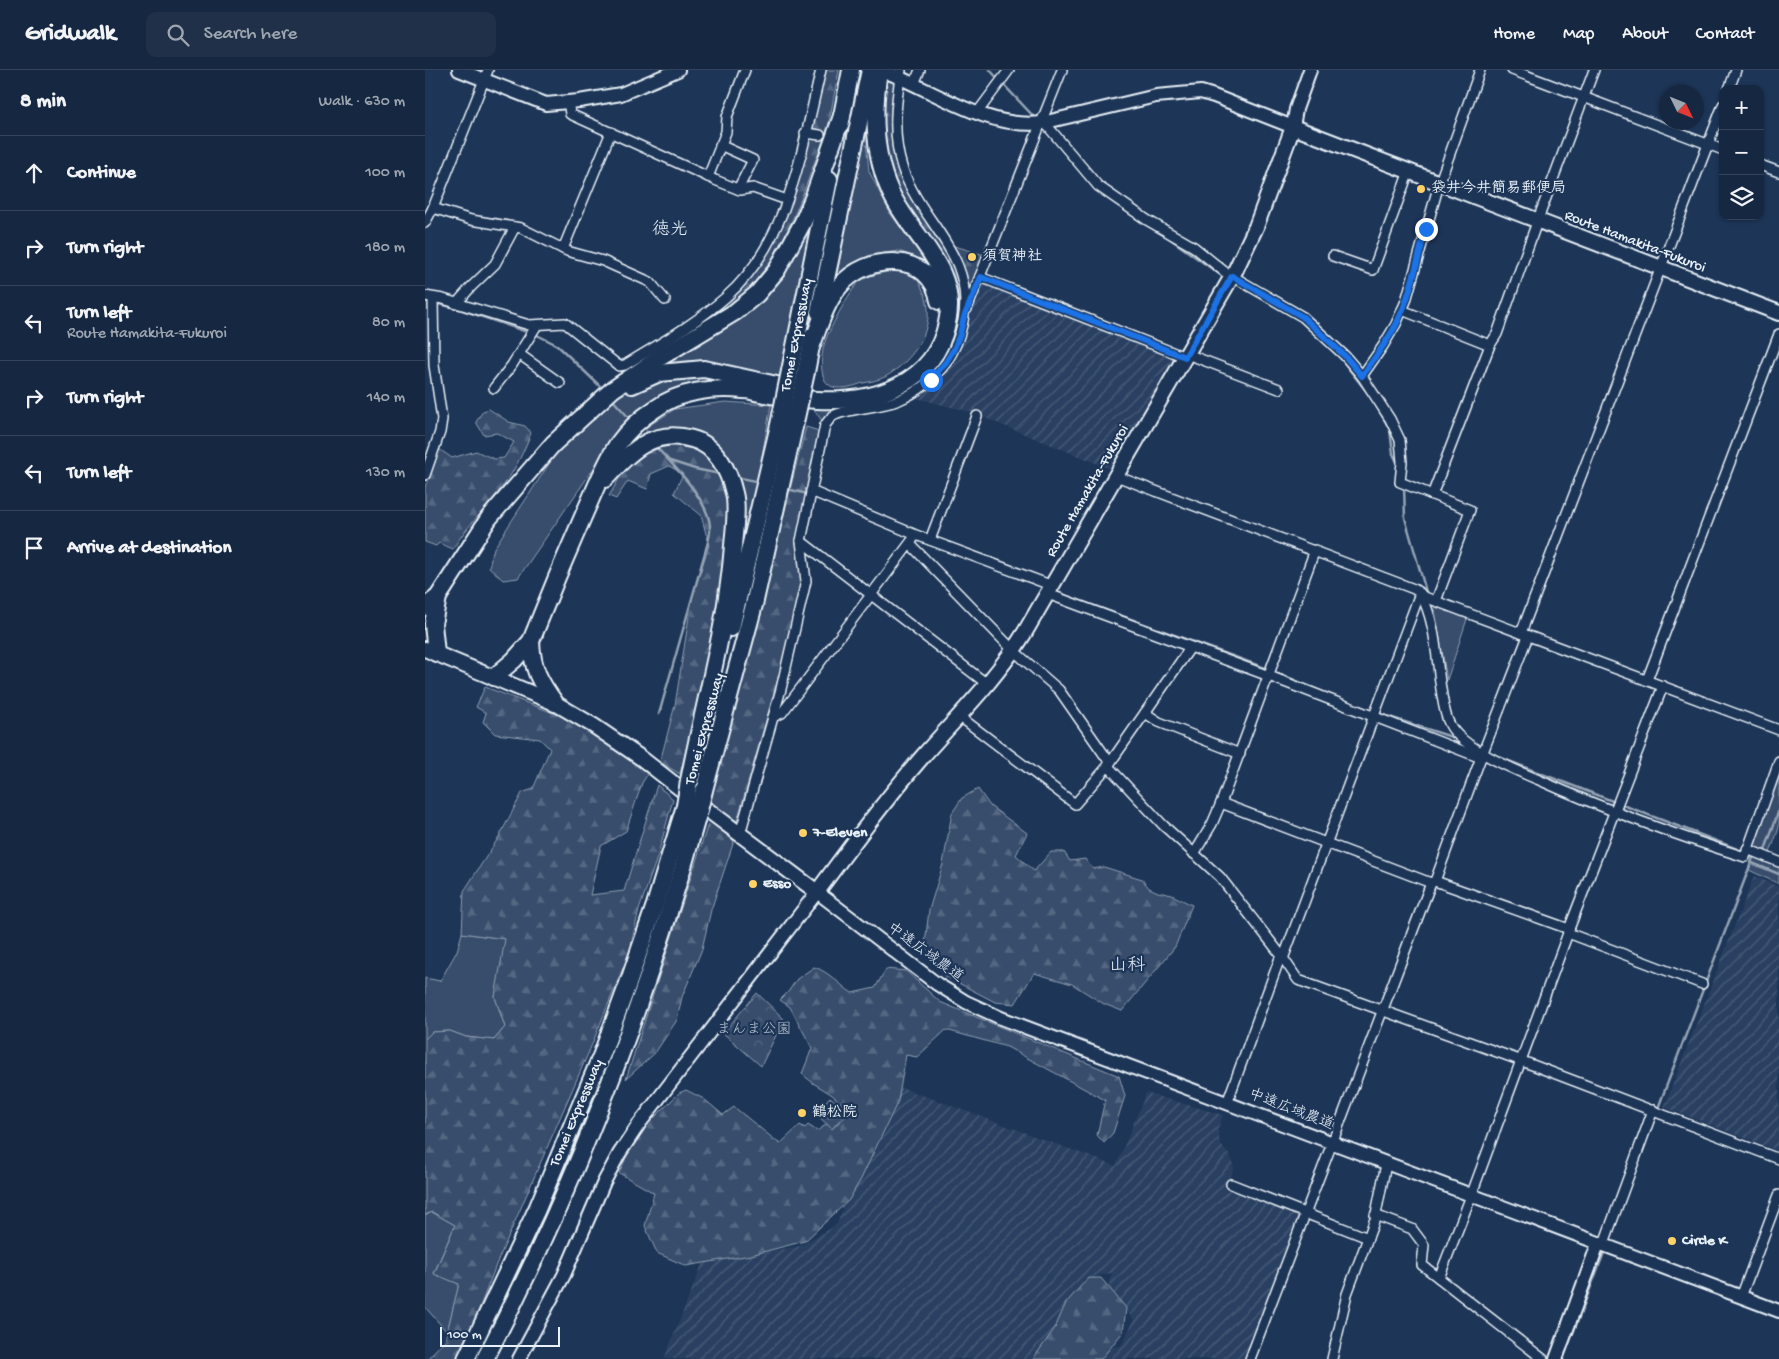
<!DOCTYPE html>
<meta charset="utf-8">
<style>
body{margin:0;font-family:"Gochi Hand","Klee One",sans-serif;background:#1f3048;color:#f1f3f6}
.controls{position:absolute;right:15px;top:15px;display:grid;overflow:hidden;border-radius:10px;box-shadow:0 1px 4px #0004}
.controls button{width:45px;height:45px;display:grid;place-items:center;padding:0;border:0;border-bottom:1px solid #35445a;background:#162841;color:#f1f3f6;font:25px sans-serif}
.compass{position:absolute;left:1234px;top:15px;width:45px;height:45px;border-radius:50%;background:#162841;box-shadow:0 1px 4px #0004;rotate:133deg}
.scale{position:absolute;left:15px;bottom:12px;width:120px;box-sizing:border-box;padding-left:5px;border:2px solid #e8f1f8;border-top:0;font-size:14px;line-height:18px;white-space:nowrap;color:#e8f1f8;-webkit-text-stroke:4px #1d3557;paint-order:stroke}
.stop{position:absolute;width:15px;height:15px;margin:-11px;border:4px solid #1a73e8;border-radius:50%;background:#fff}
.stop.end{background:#1a73e8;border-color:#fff;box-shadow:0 1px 5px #0008}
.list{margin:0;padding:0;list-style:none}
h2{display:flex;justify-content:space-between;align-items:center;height:65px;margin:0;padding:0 20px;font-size:21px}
h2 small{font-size:16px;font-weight:400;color:#9ea6b1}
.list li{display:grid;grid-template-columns:32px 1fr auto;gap:15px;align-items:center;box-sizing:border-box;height:75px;padding:0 20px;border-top:1px solid #35445a}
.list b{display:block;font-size:19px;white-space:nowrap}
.list p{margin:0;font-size:16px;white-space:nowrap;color:#9ea6b1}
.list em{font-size:16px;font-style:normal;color:#9ea6b1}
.icon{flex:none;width:28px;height:28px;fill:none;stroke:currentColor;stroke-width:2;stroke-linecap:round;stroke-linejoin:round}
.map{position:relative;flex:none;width:1354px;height:1289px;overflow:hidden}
header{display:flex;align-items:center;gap:30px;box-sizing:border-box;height:70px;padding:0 25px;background:#162841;border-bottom:1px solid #35445a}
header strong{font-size:24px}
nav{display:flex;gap:28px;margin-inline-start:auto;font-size:18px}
.search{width:350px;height:45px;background:#1f3048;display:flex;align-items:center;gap:12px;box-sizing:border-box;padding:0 18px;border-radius:10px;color:#9ea6b1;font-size:19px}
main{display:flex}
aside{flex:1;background:#162841}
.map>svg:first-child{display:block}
</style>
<header>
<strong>Gridwalk</strong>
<div class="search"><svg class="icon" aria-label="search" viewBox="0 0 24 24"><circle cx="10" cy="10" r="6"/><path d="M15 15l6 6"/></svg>Search here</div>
<nav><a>Home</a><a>Map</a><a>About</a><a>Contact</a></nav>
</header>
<main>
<aside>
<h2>8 min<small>Walk · 630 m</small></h2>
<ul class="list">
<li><svg class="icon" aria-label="ahead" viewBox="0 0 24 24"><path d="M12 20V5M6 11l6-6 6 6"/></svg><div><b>Continue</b></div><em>100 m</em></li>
<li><svg class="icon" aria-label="right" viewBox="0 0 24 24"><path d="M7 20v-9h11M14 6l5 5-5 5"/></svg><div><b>Turn right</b></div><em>180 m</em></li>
<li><svg class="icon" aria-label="left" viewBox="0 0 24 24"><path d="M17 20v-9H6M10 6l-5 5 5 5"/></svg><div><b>Turn left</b><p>Route Hamakita-Fukuroi</p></div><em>80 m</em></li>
<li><svg class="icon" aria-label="right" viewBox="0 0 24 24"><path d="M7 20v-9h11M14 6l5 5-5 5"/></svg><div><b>Turn right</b></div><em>140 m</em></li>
<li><svg class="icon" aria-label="left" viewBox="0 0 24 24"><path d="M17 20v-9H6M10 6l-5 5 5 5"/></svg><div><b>Turn left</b></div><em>130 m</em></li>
<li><svg class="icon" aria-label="arrive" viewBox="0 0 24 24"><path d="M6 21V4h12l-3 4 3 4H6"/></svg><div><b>Arrive at destination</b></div></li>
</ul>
</aside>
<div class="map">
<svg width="1354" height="1289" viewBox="0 0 1354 1289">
<defs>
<pattern id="industrial-furrows" width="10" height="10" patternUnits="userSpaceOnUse" patternTransform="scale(1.25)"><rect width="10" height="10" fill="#2a4162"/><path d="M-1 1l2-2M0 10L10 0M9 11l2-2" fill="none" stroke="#495d79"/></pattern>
<pattern id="forest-firs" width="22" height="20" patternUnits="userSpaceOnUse" patternTransform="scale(1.25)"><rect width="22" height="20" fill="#374d6c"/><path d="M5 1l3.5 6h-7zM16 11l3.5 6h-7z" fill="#546782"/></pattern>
<pattern id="cemetery-stones" width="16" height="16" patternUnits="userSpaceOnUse" patternTransform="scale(1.25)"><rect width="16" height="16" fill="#374d6c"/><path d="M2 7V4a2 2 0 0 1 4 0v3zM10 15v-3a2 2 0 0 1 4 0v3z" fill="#546782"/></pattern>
<pattern id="park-crowns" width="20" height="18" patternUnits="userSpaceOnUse" patternTransform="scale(1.25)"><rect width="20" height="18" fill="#374d6c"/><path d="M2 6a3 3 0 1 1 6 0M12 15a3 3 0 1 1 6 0" fill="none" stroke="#546782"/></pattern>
</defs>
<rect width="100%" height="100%" fill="#1d3557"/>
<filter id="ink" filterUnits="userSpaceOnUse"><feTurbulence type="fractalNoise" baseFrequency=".02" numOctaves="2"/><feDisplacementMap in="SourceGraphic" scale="10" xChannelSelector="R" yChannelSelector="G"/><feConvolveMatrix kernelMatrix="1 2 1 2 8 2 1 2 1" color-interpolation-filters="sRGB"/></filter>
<g filter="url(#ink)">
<g fill="url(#industrial-furrows)">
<path d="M557 213 751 289 688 400 545 342 491 328 517 310 534 283 543 251Z"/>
<path d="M1329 806 1354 817V1081L1239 1037Z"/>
<path d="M464 1013 691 1096 721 1023 798 1045 793 1059 795 1074 806 1087 809 1098 801 1119 878 1148 825 1289H653L656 1280 696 1276 709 1250 682 1217 687 1203 662 1208 635 1266 608 1289H239L278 1192 375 1176 412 1154Z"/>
</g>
<g fill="#374d6c" stroke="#909fb2">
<path d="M439 52 444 101 465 143 500 191 474 181 445 185 427 197 410 216Z"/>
<path d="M392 140 354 308 231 297 291 261Z"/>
<path d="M470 200C476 202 486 204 491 208 495 212 498 221 500 225 512 258 488 291 460 307 453 310 445 312 438 313 429 316 417 320 408 317 393 312 396 287 399 275 402 263 425 220 434 212 443 205 458 203 470 200Z"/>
<path d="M285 305 354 321 280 314 180 382 93 508 78 510 64 497 69 478 137 374 198 323 251 306Z"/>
<path d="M300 332 346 335 323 466 318 465 308 419 269 369 225 371 220 358 250 339Z"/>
<path d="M1009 534 1043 546 1022 610Z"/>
<path d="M1354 690V758L1343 788 1324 780Z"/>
<path d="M1329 785 1354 795V814L1324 800Z"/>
<path d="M37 863 81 869 70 927 80 957 69 970 41 967 25 961 7 962 0 969V908L15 911 32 881Z"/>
<path d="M7 1142 30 1155 9 1203 34 1214 22 1262 0 1237V1146Z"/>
</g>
<g fill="url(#forest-firs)" stroke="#909fb2">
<path d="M401 0H414C410 19 407 38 403 56 399 71 392 85 387 99 368 153 345 209 297 242V236L330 203 362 144Z"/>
<path d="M454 1 475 7 466 37 467 77 489 123 523 174 556 184 558 200 535 264 511 305 483 326 405 349 400 355 387 337 500 303 526 225 463 118Z"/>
<path d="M64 339 84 352 100 356 106 363C98 384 88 404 74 421 59 441 40 458 28 479L14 473 11 476 0 472V417L14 379 27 388 51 381 69 389 79 388 89 372 72 363 59 365 51 352 58 341Z"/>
<path d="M381 357 394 361 373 463 381 511 312 751 285 733Z"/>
<path d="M238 373 268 379 295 390 304 433 296 516 275 622 255 704 235 692 250 635 267 528 284 475 276 445 249 423 258 404 244 396 226 404 222 419 203 411 191 429 184 426 195 407 214 385Z"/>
<path d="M60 617 160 655 218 698 222 705 217 713 201 761 176 776 165 825 199 821 232 715 248 729 233 785 214 840 204 883 165 979 71 1195 38 1281 33 1289H2L20 1270 34 1214 9 1204 30 1155 7 1142 0 1145V969L7 962 25 961 41 967 69 970 80 957 70 927 80 869 37 863 39 821 74 767 97 723 108 719 125 679 115 669 70 664 58 652 61 643 51 637Z"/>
<path d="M553 719 565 736 602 763 591 785 609 801 626 782H639L645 791 660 789 668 799 679 797 717 809 724 818 733 822 747 825 767 835 750 877 697 941 679 934 647 914 609 903 590 934 570 932 520 906 500 874 504 840 518 794 527 743 537 728Z"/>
<path d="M284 751 309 771 286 840 277 879 257 927 252 950 230 983 201 1009Z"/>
<path d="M389 897C403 901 415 915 427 923L450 918 461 899 481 901 515 932 694 1006 700 1026 688 1063 679 1073 672 1065 680 1030 582 977 521 960 492 987 481 985 473 1031 436 1109 424 1130 380 1171 326 1185 261 1196 232 1183 220 1156 229 1123 194 1103 206 1077 222 1055 254 1023 261 1020 279 1029 298 1045 309 1037 355 1074 375 1055 380 1058 383 1055 392 1061 402 1054 407 1059 421 1046 423 1039 406 1024 388 1013 377 1004 387 978 365 937 355 930 363 922 372 909Z"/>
<path d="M663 1208H676L701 1238 698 1262 676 1289H608L630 1258 641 1233Z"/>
</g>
<path fill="url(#cemetery-stones)" stroke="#909fb2" d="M405 1027 422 1041 407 1059 390 1043Z"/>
<path fill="url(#park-crowns)" stroke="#909fb2" d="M332 923 359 949 336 996 298 963Z"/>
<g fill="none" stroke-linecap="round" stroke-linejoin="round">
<g stroke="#95a4b5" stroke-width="2.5">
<path d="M565 0 574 10"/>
<path d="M578 14 610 48"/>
<path d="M737 163 797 206"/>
<path d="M0 231 31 238 105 263"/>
<path d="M110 264 132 275 179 320"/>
<path d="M913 285 945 326"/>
<path d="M186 328 206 350"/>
<path d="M952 337 965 360 968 384 973 394"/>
<path d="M230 376C248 395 283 429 285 456 286 463 283 472 281 479L234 644"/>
<path d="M245 391 270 399 295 404"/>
<path d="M311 407 335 412"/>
<path d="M979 416 980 448 1002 525"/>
<path d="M362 419 383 424"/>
<path d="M576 501 619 517"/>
<path d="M634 523 843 599"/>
<path d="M848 601 919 631"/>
<path d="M1022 631 1027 650 1039 666"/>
<path d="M952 643 1033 669"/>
<path d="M1060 680 1076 688 1320 782"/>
<path d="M1339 783 1354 740"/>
<path d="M1327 793 1354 804"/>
<path d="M1224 1062 1329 785"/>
<path d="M1138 1289 1180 1180"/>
</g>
<path stroke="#3b516f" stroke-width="9" stroke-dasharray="9 4.5" stroke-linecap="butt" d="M395 65 453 71"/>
<g stroke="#e8f1f8" stroke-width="12">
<g id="street">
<path d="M1087 0 1298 80"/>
<path d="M489 14 495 0"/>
<path d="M1304 19 1311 0"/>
<path d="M143 31 145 44 290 110 315 120 328 118 362 130"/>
<path d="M552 43 584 0"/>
<path d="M620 53 673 116 722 150 769 177 806 207"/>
<path d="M380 63 395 65"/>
<path d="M295 75 328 90 313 119"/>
<path d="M1335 95 1354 102"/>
<path d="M283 107 301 62 302 47 320 0"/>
<path d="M8 138 46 150 96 158 142 181 178 191 225 212 240 230"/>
<path d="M0 153 8 138 63 0"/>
<path d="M138 179 186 62"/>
<path d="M908 186 948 200 984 101"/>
<path d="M807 206 878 247 920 286 937 306 965 349 975 370 977 392 975 412 1045 440 1011 531"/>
<path d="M555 207 760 287"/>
<path d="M0 226 18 229 104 255 140 253 194 296 200 295C234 274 270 254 301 227 364 172 377 78 396 0"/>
<path d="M31 234 46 217 70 194 90 157"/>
<path d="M542 239 637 0"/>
<path d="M977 240 1065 275"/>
<path d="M94 284 135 313"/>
<path d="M762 284 854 319"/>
<path d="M937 306 958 276 971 254 981 231 1014 114 1055 0"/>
<path d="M69 318 87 295 112 255"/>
<path d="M0 405 15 362 17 349 9 295 8 228"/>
<path d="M691 406 989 519 995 523 858 889"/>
<path d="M386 421 491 465 628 516"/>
<path d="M1007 425 1065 275 1072 264 1112 152 1169 0"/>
<path d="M505 470 552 346"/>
<path d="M376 471 562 614"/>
<path d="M485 474 589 581 634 620 685 693"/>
<path d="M995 523C1011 551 1011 587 1016 619 1018 631 1019 644 1025 655 1037 678 1090 700 1114 710 1181 740 1250 765 1320 787L1354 691"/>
<path d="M623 524 844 606 1056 688"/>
<path d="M997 526 1354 660"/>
<path d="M1096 563 1298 35"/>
<path d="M1222 610 1354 264"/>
<path d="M720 643 734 652 815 684"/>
<path d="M534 646 650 734 683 696 765 578"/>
<path d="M348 647 357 643 488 469"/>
<path d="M683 696 738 755 795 807 856 885 873 910 1097 991 1354 1089"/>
<path d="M796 733 1006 813 1010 811 1144 859 1143 863 1277 914"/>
<path d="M315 764 356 619 381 511 376 471 400 355C403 352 404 349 408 346 422 338 455 338 474 330 493 322 508 310 521 293 529 281 535 266 538 251 551 184 496 154 477 97 467 65 471 33 476 0"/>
<path d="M1322 779 1354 792"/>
<path d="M769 784 787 754 796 733 890 480"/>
<path d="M1010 811 1055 690 1103 566"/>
<path d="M1144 859 1238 616"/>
<path d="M802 1033 856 885"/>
<path d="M806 1114 943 1168"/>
<path d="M950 1145 987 1159 999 1175 997 1195 1014 1208"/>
<path d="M1178 1176 1228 1040"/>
<path d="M1316 1227 1354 1125"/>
<path d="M825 1289 1006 813"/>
<path d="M907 1289 922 1224 950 1149 961 1094"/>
<path d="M1118 1289 1014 1208 1046 1126 1143 863"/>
</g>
</g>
<g stroke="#e8f1f8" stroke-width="16">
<g id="secondary">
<path d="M34 0 121 34 154 31 196 24 253 0"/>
<path d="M459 1C508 20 563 60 617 53L731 26 776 22 789 26 868 57 871 39 885 0"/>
<path d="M94 1289 139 1205 179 1112 194 1084 214 1054 392 822 512 914 541 932 576 948 1354 1241"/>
<path d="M1131 1289 1173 1174"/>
</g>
</g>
<g stroke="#e8f1f8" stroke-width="18">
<path id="primary" d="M0 579 130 633 169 656 216 688 284 741 392 822C426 776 460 730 498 686 533 646 572 608 600 562L810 201 831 157 868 57 1354 243"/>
</g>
<g stroke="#e8f1f8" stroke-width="20">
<g id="highway">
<path d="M415 56 426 0"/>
<path d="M394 242 445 0"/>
<path d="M386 277C394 257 400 234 414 217 441 183 506 180 514 231"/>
<path d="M365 301 404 109"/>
<path d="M381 302 388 266"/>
<path d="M207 315 234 303 279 299 361 317"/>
<path d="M180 409C205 382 227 358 267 369 291 375 304 401 309 423 313 438 309 461 308 476 302 556 279 633 264 711"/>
<path d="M0 537 13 527 64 448 128 374 187 320 231 290 310 242 332 224 352 200 378 152 389 126 417 46"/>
<path d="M306 558 354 355"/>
<path d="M106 571C107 598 114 611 130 633"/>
<path d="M11 583 8 554 13 527"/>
<path d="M69 607 89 590 106 571C123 528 141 485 160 442 170 420 179 396 192 375 202 361 216 348 230 339 254 321 288 317 318 320 324 320 329 322 335 323 353 327 373 329 392 330 448 333 509 315 522 253 535 197 484 165 465 121 448 83 448 40 454 0"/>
<path d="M279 720 329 535 369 357"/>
<path d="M41 1289 112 1139 177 984 204 911 230 835 260 736"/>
<path d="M60 1289C151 1115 221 933 273 744"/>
</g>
</g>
<use href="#street" stroke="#1d3557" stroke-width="9"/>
<use href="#secondary" stroke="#1d3557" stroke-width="12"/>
<use href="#primary" stroke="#1d3557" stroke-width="14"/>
<use href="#highway" stroke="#1d3557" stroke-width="16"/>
<g stroke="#e8f1f8" stroke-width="20" stroke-linecap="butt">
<g id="highway-bridge">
<path d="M354 355 365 301"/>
<path d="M369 357 381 302"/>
<path d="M260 736 264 711"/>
<path d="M273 744 279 720"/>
</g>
</g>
<use href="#highway-bridge" stroke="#1d3557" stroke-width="16"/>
</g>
</g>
<g fill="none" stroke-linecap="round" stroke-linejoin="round" filter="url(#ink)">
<path stroke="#1a73e8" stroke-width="6" d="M506 310 521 292 529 279 535 264 539 247 556 207 760 287 807 206 878 247 920 286 937 306C949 289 961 273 971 255 986 225 992 191 1001 159"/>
</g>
<g fill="#ffd166" stroke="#1d3557" stroke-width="2">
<circle cx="996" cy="119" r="5"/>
<circle cx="547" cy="187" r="5"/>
<circle cx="378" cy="763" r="5"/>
<circle cx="328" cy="814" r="5"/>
<circle cx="377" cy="1043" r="5"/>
<circle cx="1247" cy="1171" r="5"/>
</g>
<g text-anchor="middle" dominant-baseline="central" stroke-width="4.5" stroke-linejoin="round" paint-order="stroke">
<g font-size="15" font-weight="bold" fill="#e8f1f8" stroke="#1d3557" text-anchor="start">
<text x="1006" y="119">袋井今井簡易郵便局</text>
<text x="557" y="187">須賀神社</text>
<text x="388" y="763">7-Eleven</text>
<text x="338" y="814">Esso</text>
<text x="387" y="1043">鶴松院</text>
<text x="1257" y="1171">Circle K</text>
</g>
<g font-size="15" fill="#e8f1f8" stroke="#1d3557">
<text transform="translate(1210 172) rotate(21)">Route Hamakita-Fukuroi</text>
<text transform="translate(372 265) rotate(-79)">Tomei Expressway</text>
<text transform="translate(663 421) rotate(-60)">Route Hamakita-Fukuroi</text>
<text transform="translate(280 659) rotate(-75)">Tomei Expressway</text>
<text transform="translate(500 883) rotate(36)">中遠広域農道</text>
<text transform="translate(866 1040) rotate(21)">中遠広域農道</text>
<text transform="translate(152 1043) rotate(-67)">Tomei Expressway</text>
</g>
<g font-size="15" fill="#b3c0ce" stroke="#1d3557">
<text x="329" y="960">まんま公園</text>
</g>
<g font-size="18" fill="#e8f1f8" stroke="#1d3557">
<text x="245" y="160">徳光</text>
<text x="702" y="896">山科</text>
</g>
</g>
</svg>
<div class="controls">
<button>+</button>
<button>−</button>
<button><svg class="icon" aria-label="layers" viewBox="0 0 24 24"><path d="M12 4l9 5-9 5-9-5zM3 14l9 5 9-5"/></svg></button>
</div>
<svg class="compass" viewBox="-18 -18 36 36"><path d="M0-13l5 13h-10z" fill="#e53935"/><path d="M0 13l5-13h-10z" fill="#9ea6b1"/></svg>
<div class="scale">100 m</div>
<div class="stop" style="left:506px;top:310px"></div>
<div class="stop end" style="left:1001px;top:159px"></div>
</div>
</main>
